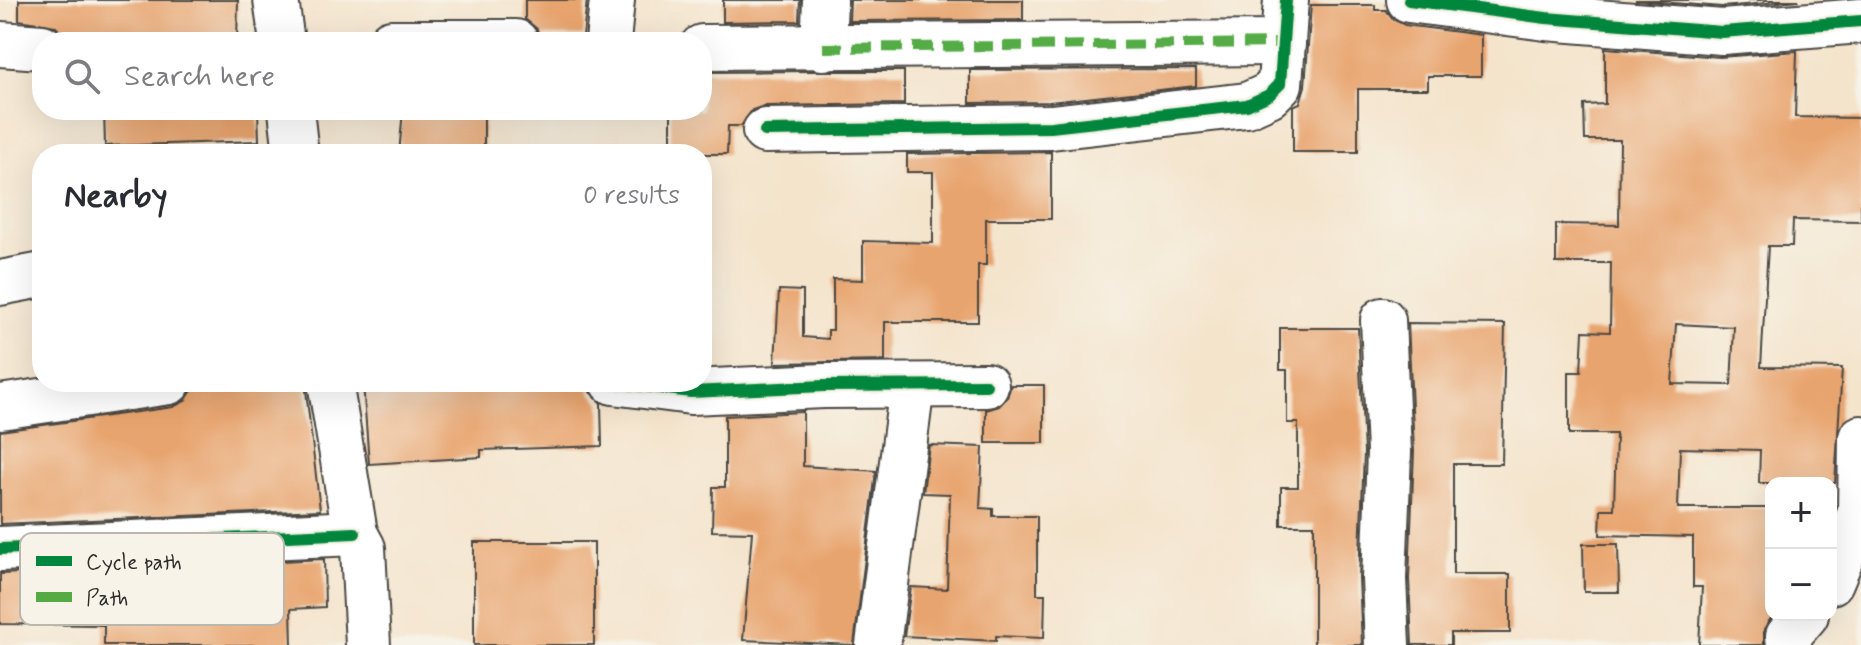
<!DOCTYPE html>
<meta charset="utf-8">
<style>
body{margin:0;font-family:Mynerve,sans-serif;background:#f7f7f7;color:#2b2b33}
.controls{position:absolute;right:24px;bottom:24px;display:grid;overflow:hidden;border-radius:16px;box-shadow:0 8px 32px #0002}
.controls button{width:72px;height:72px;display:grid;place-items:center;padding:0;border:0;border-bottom:2px solid #e1e1e2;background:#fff;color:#2b2b33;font:40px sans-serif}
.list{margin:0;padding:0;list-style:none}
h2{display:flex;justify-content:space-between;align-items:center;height:104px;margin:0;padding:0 32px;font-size:34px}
h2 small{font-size:26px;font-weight:400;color:#7c7c81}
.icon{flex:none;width:44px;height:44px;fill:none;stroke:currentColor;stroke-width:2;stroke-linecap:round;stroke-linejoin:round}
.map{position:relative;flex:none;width:1861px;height:645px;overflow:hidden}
.search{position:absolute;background:#fff;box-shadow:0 8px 32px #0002;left:32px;top:32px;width:680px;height:88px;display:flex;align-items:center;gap:20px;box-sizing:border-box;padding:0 28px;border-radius:32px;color:#7c7c81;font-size:30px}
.panel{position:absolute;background:#fff;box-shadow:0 8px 32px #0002;left:32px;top:144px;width:680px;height:248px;border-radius:32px}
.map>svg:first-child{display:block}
</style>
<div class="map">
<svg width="1861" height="645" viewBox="0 0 1861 645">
<rect width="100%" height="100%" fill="#f7f3e8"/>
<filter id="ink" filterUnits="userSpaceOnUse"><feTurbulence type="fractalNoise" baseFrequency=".0125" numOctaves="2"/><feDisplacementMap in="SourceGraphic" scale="16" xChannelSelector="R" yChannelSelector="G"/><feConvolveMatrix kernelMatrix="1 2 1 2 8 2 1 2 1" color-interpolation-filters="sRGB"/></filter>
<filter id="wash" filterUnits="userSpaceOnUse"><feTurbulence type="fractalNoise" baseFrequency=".006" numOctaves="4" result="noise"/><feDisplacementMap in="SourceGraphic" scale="32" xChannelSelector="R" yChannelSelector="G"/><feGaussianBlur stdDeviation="1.8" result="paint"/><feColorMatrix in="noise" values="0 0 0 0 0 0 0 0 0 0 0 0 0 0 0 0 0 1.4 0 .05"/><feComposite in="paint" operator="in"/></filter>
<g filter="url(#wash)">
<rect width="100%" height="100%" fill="#f4e4cc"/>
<g id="blocks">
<g fill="#e8a46e" fill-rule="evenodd">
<path d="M19 0H238L237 41 65 37 55 26 19 20Z"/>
<path d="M525 0H587L583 36H539L537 29 525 19Z"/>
<path d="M723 0H800L799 21 723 22Z"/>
<path d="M850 0H1023V20L849 21Z"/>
<path d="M1635 0H1799L1722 7Z"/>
<path d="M1311 5H1375V10H1386L1394 20 1405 25 1481 35V76H1428V89H1358V152H1293V106L1300 103 1305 86Z"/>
<path d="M1605 48 1720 57 1797 51 1795 117 1861 118V221L1793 220 1792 246H1768L1761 367 1842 368 1835 483H1759L1760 450 1680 448 1678 508H1771L1773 615 1764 629V645H1699L1702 587H1693V537L1600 535 1601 509H1614L1616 434H1569V372H1581L1583 331 1610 332 1611 263H1556V224L1619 225 1620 140H1585L1584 105 1605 104ZM1676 324 1734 327 1731 385 1672 384Z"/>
<path d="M1196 69V86L1049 102 970 103V70Z"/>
<path d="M816 71H904V104L764 106 752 110 741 126H728L727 154H671V110H702V72Z"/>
<path d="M104 110H258L259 141 105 146Z"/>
<path d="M403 110H484V154H399Z"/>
<path d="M1051 152V219H986V265H978V322H885V361L775 363 779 290 803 291V337L828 339V330H833V279L863 280V241L933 243V172H907V154Z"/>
<path d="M1408 323 1505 324 1502 464H1453V574H1510V633H1451V645H1412L1409 579 1414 451Z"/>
<path d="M1280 328H1358L1364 452 1359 578 1362 645H1314V525H1281V487H1298V423H1287V370H1280Z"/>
<path d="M262 382H305L320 510 0 524V431L173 407 185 401 193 389Z"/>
<path d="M363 382H589L590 392 601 403 602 446 481 450V457L369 464Z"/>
<path d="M1011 385H1044V443H986V410L999 406 1007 398Z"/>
<path d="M803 412V466L876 471 854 645 743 640 752 532 712 531 713 487H725V416Z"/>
<path d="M929 445 983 447 980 508 993 509V516H1037V594H1045L1044 638 996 636V641L904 636 911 587 947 589 950 494 923 493Z"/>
<rect x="474" y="542" width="120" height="103"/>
<path d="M1583 544H1618L1619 592H1584Z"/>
<path d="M324 559 325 607 291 609 292 645H104V625L0 624V574Z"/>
</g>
</g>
</g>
<g filter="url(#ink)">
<use href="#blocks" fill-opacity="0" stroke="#494743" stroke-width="2"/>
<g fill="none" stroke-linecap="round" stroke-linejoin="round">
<g stroke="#494743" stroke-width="48">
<g id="minor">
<path d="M276 0 282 42"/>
<path d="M1409 0 1546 18 1722 32 1861 21"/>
<path d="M391 42H516"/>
<path d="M608 42 612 0"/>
<path d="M0 44 42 47"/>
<path d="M702 47 1283 43"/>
<path d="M823 48 825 0"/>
<path d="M291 110 296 154"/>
<path d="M765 131 1051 127 1247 105 1269 95 1280 84 1286 0"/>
<path d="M0 283 42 275"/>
<path d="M1383 320 1389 452 1384 579 1387 645"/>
<path d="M330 382 355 533 363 548 368 645"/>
<path d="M613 382 691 392 824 386 986 385"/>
<path d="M0 407 169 382"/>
<path d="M0 549 355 533"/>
<path d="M1831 582 1860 513 1861 438"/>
<path d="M878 645 912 386"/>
<path d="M1789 645 1788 636 1806 615"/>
</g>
</g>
<use href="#minor" stroke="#fff" stroke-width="44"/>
<path stroke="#54ab44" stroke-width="10" stroke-dasharray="20 10" stroke-linecap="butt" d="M823 48 1283 43"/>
<g stroke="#f7f3e8" stroke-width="17">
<g id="cycleway">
<path d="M1409 0 1546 18 1722 32 1861 21"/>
<path d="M765 131 1051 127 1247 105 1269 95 1280 84 1286 0"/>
<path d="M613 382 691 392 824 386 986 385"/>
<path d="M0 549 355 533"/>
</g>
</g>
<use href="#cycleway" stroke="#00873e" stroke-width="12"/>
</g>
</g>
<rect x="20" y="533" width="264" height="92" rx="12" fill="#f7f3e8" stroke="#bab7af" stroke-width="2"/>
<rect x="36" y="556" width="36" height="10" fill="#00873e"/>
<rect x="36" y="592" width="36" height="10" fill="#54ab44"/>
<g font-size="22" fill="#2b2b2b">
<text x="86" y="569">Cycle path</text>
<text x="86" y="605">Path</text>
</g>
</svg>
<div class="controls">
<button>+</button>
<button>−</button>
</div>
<div class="search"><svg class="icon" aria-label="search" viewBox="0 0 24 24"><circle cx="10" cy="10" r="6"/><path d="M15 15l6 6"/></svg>Search here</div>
<section class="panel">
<h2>Nearby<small>0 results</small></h2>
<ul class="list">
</ul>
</section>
</div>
